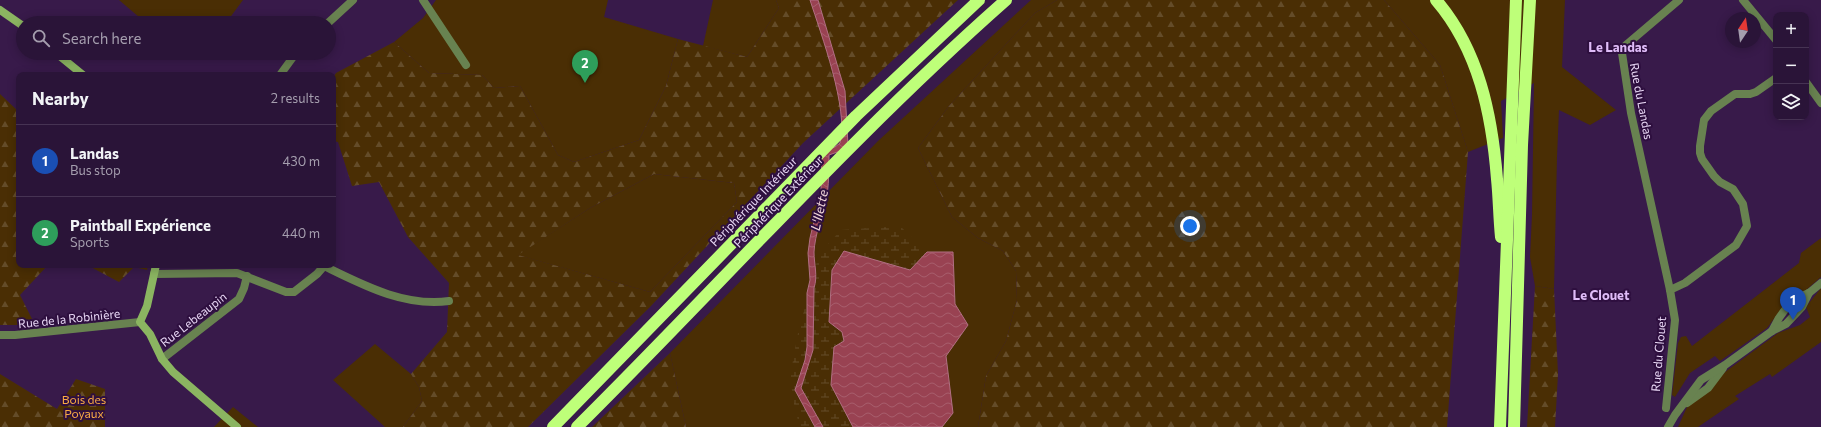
<!DOCTYPE html>
<meta charset="utf-8">
<style>
body{margin:0;font-family:Commissioner,sans-serif;background:#362143;color:#f1f3f6}
.controls{position:absolute;right:12px;top:12px;display:grid;overflow:hidden;border-radius:8px;box-shadow:0 2px 10px #0003}
.controls button{width:36px;height:36px;display:grid;place-items:center;padding:0;border:0;border-bottom:1px solid #463353;background:#2a1438;color:#f1f3f6;font:20px sans-serif}
.compass{position:absolute;left:1725px;top:12px;width:36px;height:36px;border-radius:50%;background:#2a1438;box-shadow:0 2px 10px #0003;rotate:13deg}
.you{position:absolute;left:1190px;top:226px;width:14px;height:14px;margin:-10px;border:3px solid #fff;border-radius:50%;background:#1a73e8;box-shadow:0 0 0 6px #1a73e833}
.badge{display:grid;place-items:center;width:26px;height:26px;border-radius:50%;background:#8fcd42;color:#fff;font-size:13px;font-weight:700}
.pin{position:absolute;translate:-50% -33px;filter:drop-shadow(0 1px 2px #0008)}
.pin::after{content:'';position:absolute;top:21px;width:14px;height:12px;background:inherit;clip-path:polygon(0 0,100% 0,50% 100%)}
.list{margin:0;padding:0;list-style:none}
h2{display:flex;justify-content:space-between;align-items:center;height:52px;margin:0;padding:0 16px;font-size:17px}
h2 small{font-size:13px;font-weight:400;color:#a59eae}
.list li{display:grid;grid-template-columns:26px 1fr auto;gap:12px;align-items:center;box-sizing:border-box;height:72px;padding:0 16px;border-top:1px solid #463353}
.list b{display:block;font-size:15px;white-space:nowrap}
.list p{margin:0;font-size:13px;white-space:nowrap;color:#a59eae}
.list em{font-size:13px;font-style:normal;color:#a59eae}
.icon{flex:none;width:22px;height:22px;fill:none;stroke:currentColor;stroke-width:2;stroke-linecap:round;stroke-linejoin:round}
.map{position:relative;flex:none;width:1821px;height:427px;overflow:hidden}
.search{position:absolute;background:#2a1438;box-shadow:0 2px 10px #0003;left:16px;top:16px;width:320px;height:44px;display:flex;align-items:center;gap:10px;box-sizing:border-box;padding:0 14px;border-radius:22px;color:#a59eae;font-size:15px}
.panel{position:absolute;background:#2a1438;box-shadow:0 2px 10px #0003;left:16px;top:72px;width:320px;height:196px;border-radius:8px}
.map>svg:first-child{display:block}
</style>
<div class="map">
<svg width="1821" height="427" viewBox="0 0 1821 427">
<defs>
<pattern id="forest-firs" width="22" height="20" patternUnits="userSpaceOnUse"><rect width="22" height="20" fill="#4a2e04"/><path d="M5 1l3.5 6h-7zM16 11l3.5 6h-7z" fill="#644c29"/></pattern>
<pattern id="wetland-marsh" width="20" height="14" patternUnits="userSpaceOnUse"><rect width="20" height="14" fill="#4a2e04"/><path d="M1 5h8M5 5V1M11 12h8M15 12V8" fill="none" stroke="#644c29"/></pattern>
<pattern id="water-waves" width="16" height="10" patternUnits="userSpaceOnUse"><rect width="16" height="10" fill="#994252"/><path d="M0 5q4-4 8 0t8 0" fill="none" stroke="#a75d6c"/></pattern>
</defs>
<rect width="100%" height="100%" fill="#381a4a"/>
<g fill="#4a2e04">
<path d="M119 0H243L226 23H146Z"/>
<path d="M436 0H608L604 17 678 39 666 86 639 140 574 162 558 155 520 86 494 88 482 75 429 73 394 42 423 18Z"/>
<path d="M713 0H776L779 8 747 57 703 46Z"/>
<path d="M1031 0H1057L1035 13 984 68 949 106 918 148 952 217 978 238 1003 251 1016 271 1017 300 1006 341 986 376 978 427H686L670 353 878 141Z"/>
<path d="M1384 0H1565L1562 67 1616 110 1590 125 1559 110 1557 157 1554 289 1535 286 1530 257 1532 215 1534 83 1501 101 1503 138 1468 152 1440 65Z"/>
<path d="M654 174 734 183 737 202 650 292 517 255 590 208Z"/>
<path d="M1821 238V277L1776 316 1767 328 1720 361 1715 356 1690 373 1675 397 1672 395 1678 343 1681 337 1686 336 1692 346 1799 263 1801 253Z"/>
<path d="M1821 288V342L1772 377 1770 374 1735 396 1739 399 1698 427H1678L1687 407 1702 396 1725 372 1778 333 1800 325 1810 317 1806 307Z"/>
<path d="M375 344 411 374 419 387 422 401 403 427H385L333 380Z"/>
<path d="M233 407 258 427H214Z"/>
</g>
<g fill="url(#forest-firs)" fill-rule="evenodd">
<path d="M776 0H958L803 143 651 306 528 427H403L422 401 419 387 411 374 447 332 449 283 408 237 379 182 352 186 338 142 333 141V78L336 73 394 42 429 73 482 75 494 88 520 86 558 155 574 162 639 140 666 86 678 39 747 57 779 8ZM654 174 734 183 737 202 650 292 518 255 590 208Z"/>
<path d="M1057 0H1384L1440 65 1468 152 1447 427H978L986 376 1006 341 1017 300 1016 271 1003 251 978 238 952 217 918 148 949 106 984 68 1035 13Z"/>
<path d="M0 94 19 112V265H48L20 295 35 325H0Z"/>
<path d="M87 265H148L147 270 134 267 119 282Z"/>
<path d="M1535 286 1554 289 1558 374 1555 427H1527Z"/>
<path d="M670 353 686 427H592Z"/>
<path d="M0 374 57 409 76 379 105 389V427H0Z"/>
</g>
<path fill="url(#wetland-marsh)" d="M900 226 927 252 910 270 844 251 842 332 844 341 831 384 853 427H800L795 410 790 377 798 333 819 254 841 230Z"/>
<g fill="url(#water-waves)" stroke="#b16f83">
<path d="M810 0H818L845 91 848 145 843 150 829 155C829 170 829 185 826 201 822 217 815 234 814 252 814 264 818 276 814 288L813 350 801 388 823 427H815L795 390 805 360 807 347V293L810 280 808 253 810 238 821 192 822 150 835 147 840 143C849 109 821 34 810 0Z"/>
<path d="M844 251 910 270 927 252H953L955 304 968 325 946 356 953 413 942 427H853L831 385 834 347 844 341 842 332 829 322 832 270Z"/>
</g>
<g fill="none" stroke-linecap="round" stroke-linejoin="round">
<g stroke="#688250" stroke-width="8">
<path d="M423 0 466 65"/>
<path d="M1743 0 1776 40"/>
<path d="M328 23 353 0"/>
<path d="M280 75 296 53"/>
<path d="M1806 82 1821 103"/>
<path d="M324 266C363 285 404 307 449 301"/>
<path d="M154 274 237 273 286 292H294L317 274 324 266"/>
<path d="M1670 290 1685 283 1736 245 1747 226 1743 204 1733 189 1720 182 1714 176 1702 159 1700 153V146L1704 120 1711 111 1735 94H1750L1756 92 1776 78"/>
<path d="M1772 331 1779 318 1787 307 1796 299 1809 293 1821 283"/>
<path d="M0 335H15L140 322"/>
<path d="M162 359 239 299 244 288 247 276"/>
<path d="M1687 403 1708 388 1723 368"/>
<path d="M1666 408 1675 320 1670 290 1631 113 1622 53 1626 45 1679 0"/>
<path d="M1668 427 1675 415 1701 380 1725 365 1772 331 1786 324 1802 307 1809 293"/>
</g>
<g stroke="#8bb561" stroke-width="8">
<path d="M0 10 23 26"/>
<path d="M56 53 83 75"/>
<path d="M156 265 147 306 140 322 150 334 162 359 173 372 237 427"/>
</g>
<g stroke="#beff79" stroke-width="12">
<path d="M1436 0C1479 50 1492 115 1497 179 1499 198 1499 218 1501 237"/>
<path d="M553 427 856 116 979 0"/>
<path d="M577 427C720 285 854 134 1006 0"/>
<path d="M1500 427 1516 0"/>
<path d="M1514 427 1522 145 1530 0"/>
</g>
</g>
<g text-anchor="middle" dominant-baseline="central" stroke-width="4" stroke-linejoin="round" paint-order="stroke">
<g font-size="12" fill="#e8d7f5" stroke="#2e0f3f">
<text transform="translate(1642 101) rotate(79)">Rue du Landas</text>
<text transform="translate(753 201) rotate(-46)">Périphérique Intérieur</text>
<text transform="translate(778 201) rotate(-46)">Périphérique Extérieur</text>
<text transform="translate(69 318) rotate(-6)">Rue de la Robinière</text>
<text transform="translate(193 319) rotate(-38)">Rue Lebeaupin</text>
<text transform="translate(1658 354) rotate(-85)">Rue du Clouet</text>
</g>
<g font-size="12" fill="#faac44" stroke="#2e0f3f">
<text x="84" y="399">Bois des<tspan x="84" dy="14">Poyaux</tspan></text>
</g>
<g font-size="13" font-weight="bold" fill="#dfbcf8" stroke="#2e0f3f">
<text x="1618" y="47">Le Landas</text>
<text x="1601" y="295">Le Clouet</text>
</g>
<g font-size="13" font-style="italic" fill="#f2d7da" stroke="#2e0f3f">
<text transform="translate(819 210) rotate(-78)">L'Ilette</text>
</g>
</g>
</svg>
<div class="controls">
<button>+</button>
<button>−</button>
<button><svg class="icon" aria-label="layers" viewBox="0 0 24 24"><path d="M12 4l9 5-9 5-9-5zM3 14l9 5 9-5"/></svg></button>
</div>
<svg class="compass" viewBox="-18 -18 36 36"><path d="M0-13l5 13h-10z" fill="#e53935"/><path d="M0 13l5-13h-10z" fill="#a59eae"/></svg>
<div class="you"></div>
<div class="pin badge" style="left:1793px;top:320px;background:#1a4fb4">1</div>
<div class="pin badge" style="left:585px;top:83px;background:#2e9e5b">2</div>
<div class="search"><svg class="icon" aria-label="search" viewBox="0 0 24 24"><circle cx="10" cy="10" r="6"/><path d="M15 15l6 6"/></svg>Search here</div>
<section class="panel">
<h2>Nearby<small>2 results</small></h2>
<ul class="list">
<li><span class="badge" style="background:#1a4fb4">1</span><div><b>Landas</b><p>Bus stop</p></div><em>430 m</em></li>
<li><span class="badge" style="background:#2e9e5b">2</span><div><b>Paintball Expérience</b><p>Sports</p></div><em>440 m</em></li>
</ul>
</section>
</div>
